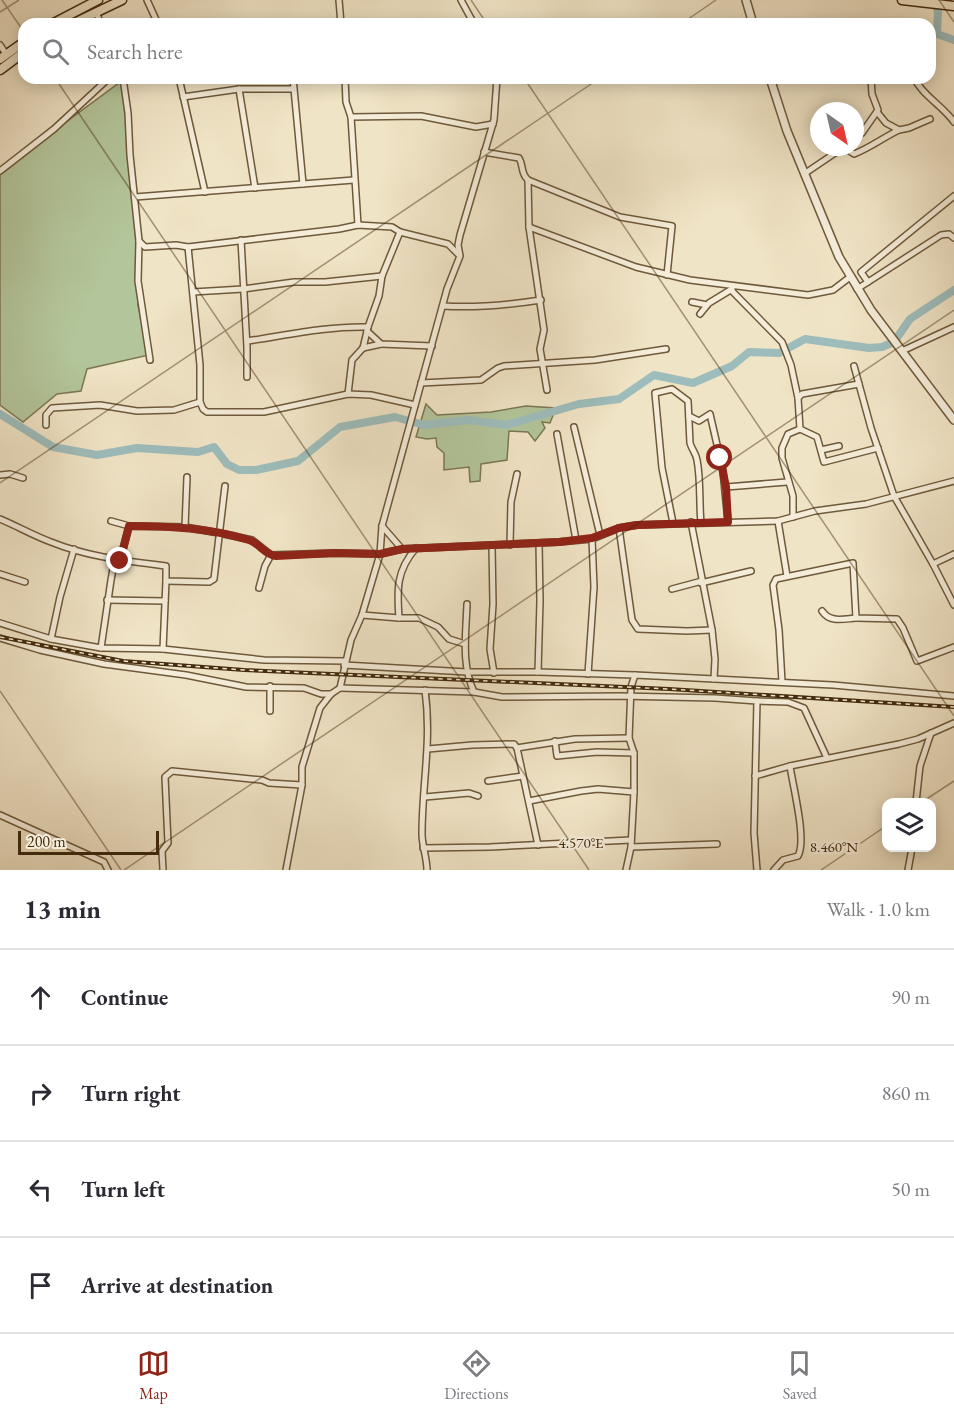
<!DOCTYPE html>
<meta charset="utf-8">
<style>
body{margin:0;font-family:"EB Garamond",serif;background:#f2f2f3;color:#2b2b33}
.controls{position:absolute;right:18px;bottom:18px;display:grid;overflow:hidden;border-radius:12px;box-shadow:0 3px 15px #0003}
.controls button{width:54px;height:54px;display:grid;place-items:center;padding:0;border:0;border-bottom:2px solid #e1e1e2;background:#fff;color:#2b2b33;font:30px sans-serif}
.compass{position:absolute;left:810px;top:102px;width:54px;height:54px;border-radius:50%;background:#fff;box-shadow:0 3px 15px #0003;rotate:146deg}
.scale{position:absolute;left:18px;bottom:15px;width:141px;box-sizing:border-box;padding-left:6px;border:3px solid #432b0c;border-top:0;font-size:16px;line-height:21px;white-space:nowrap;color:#432b0c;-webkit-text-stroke:4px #f5edda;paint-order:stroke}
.stop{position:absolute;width:18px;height:18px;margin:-14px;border:4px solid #8f2418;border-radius:50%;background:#fff}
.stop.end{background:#8f2418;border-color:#fff;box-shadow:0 2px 6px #0008}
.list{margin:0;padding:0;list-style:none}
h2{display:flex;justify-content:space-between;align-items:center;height:78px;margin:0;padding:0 24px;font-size:26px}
h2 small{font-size:20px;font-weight:400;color:#7c7c81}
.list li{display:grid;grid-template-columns:39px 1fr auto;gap:18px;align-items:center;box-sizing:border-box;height:96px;padding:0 24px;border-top:2px solid #e1e1e2}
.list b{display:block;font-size:22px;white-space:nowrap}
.list em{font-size:20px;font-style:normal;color:#7c7c81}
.icon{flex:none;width:33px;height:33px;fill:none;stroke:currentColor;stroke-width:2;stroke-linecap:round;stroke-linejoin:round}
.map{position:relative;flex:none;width:954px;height:870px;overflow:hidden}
.search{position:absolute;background:#fff;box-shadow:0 3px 15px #0003;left:18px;right:18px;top:18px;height:66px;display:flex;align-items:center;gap:15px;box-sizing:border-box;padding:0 21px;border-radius:18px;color:#7c7c81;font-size:22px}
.sheet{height:462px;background:#fff}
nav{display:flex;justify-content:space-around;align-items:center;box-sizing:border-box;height:84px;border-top:2px solid #e1e1e2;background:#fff;font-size:16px;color:#7c7c81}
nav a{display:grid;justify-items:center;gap:3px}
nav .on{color:#8f2418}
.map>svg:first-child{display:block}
</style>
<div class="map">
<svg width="954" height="870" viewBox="0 0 954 870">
<rect width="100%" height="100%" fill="#f0e4c6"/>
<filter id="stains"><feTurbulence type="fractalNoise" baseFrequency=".00333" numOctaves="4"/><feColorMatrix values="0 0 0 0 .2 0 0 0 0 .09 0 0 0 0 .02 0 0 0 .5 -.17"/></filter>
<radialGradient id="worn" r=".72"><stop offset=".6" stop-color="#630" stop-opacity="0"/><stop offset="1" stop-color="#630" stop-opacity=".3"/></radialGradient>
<g fill="#b3c59a" stroke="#7b7853" stroke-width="1.5">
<path d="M123 80 139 241 138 305 149 355 87 369 81 391 57 394 23 422 0 405V171Z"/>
<path d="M426 404 437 415 491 412 526 406 556 408 550 423 542 422 545 428 535 441 528 432 509 431 507 460 481 464 480 481 470 482 469 467 444 470V453L437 447 436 438 427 439 416 437Z"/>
</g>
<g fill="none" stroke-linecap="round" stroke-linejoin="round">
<g stroke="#9dbdbc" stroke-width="8">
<path d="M935 0 938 12 937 34 954 40"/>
<path d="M0 414 53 447 97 455 137 448 198 452 214 447 227 464 239 470H256L298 461 340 427 395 417 424 425 468 420 507 425 579 404 619 399 654 375 693 383 732 366 749 352 779 353 805 339 869 348 882 347 894 342 910 319 954 290"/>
</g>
<g stroke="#6e593a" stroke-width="8">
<g id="minor">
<path d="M147 0 158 24"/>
<path d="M339 0 341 24"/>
<path d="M461 0 474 24"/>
<path d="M96 12 101 24"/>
<path d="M819 24 821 23"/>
<path d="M0 45 6 54"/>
<path d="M123 78 128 113 130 155 139 241 145 247 176 245 188 247 339 229 358 225 392 227 400 232 448 244 459 255"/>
<path d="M179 78 205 192"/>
<path d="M293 78 303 184"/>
<path d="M345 78 346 102 351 117 358 225"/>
<path d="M914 78C923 96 942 105 954 122"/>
<path d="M239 89 255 188"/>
<path d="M183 97 239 89H293"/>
<path d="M877 112 886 123 899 130 909 128 930 119"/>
<path d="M351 117 421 116 476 127 493 124"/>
<path d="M855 138 862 133 878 110 872 94 871 78"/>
<path d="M843 147 854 154C870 148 884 137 899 130"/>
<path d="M484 152 519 158C524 166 520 173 528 180L620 217 672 226 667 275"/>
<path d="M0 171 54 129 109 78"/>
<path d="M804 174 844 147"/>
<path d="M528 180 529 227 544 330 540 349 547 390"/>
<path d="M135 197 354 180"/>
<path d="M529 227 636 267 690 280 808 295 833 290 850 277"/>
<path d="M241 240 247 347V377"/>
<path d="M139 241 138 281 150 360"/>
<path d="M188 247 200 365V402L203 409 207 412H264L348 394 371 395 415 405"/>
<path d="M868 282 941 235 949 234 954 238"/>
<path d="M857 289 868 282 861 272 954 196"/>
<path d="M732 291 782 342 791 365 798 398"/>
<path d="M193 292 243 289 294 282H325L382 276"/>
<path d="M692 302 707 305"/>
<path d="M443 306C476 308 508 305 541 300"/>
<path d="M700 314 709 303 732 289"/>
<path d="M367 331 381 344 432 346"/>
<path d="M247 341C288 335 326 326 368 327"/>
<path d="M363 348 381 344"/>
<path d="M902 351 954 327"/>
<path d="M854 366 871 428 894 496 933 564 954 605"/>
<path d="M421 383 481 380 498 368 504 366 595 360 666 349"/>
<path d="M348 394 352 360 363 348 368 327 379 296 382 276 400 232"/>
<path d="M689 416 699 421 710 414 723 471 728 522"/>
<path d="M46 425V415L52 408 100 405 137 411 174 410 200 402"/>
<path d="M574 427 600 535"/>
<path d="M800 429 817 437 824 462 878 448"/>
<path d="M557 434 576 540"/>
<path d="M821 450 839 446"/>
<path d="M0 475 10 474 23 478"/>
<path d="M726 487 787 482"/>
<path d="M793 517V496L782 458V448L788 434 800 429 798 398 802 394 859 384"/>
<path d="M0 519C17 526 34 536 51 542 88 557 127 561 166 566V581L209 582 214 579 225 486"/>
<path d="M111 521 129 526 185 527 219 533 252 540 271 555 335 553 380 554 402 549 559 542 592 539 619 528 637 525 778 521 815 511 866 504 954 481"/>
<path d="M778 521 787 576"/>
<path d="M691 522 712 630 715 659 714 679"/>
<path d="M673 523 662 468 655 393 672 389 688 401 690 443C692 450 696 453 697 460 701 481 699 503 701 523"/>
<path d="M382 526 402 549"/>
<path d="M185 527 187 477"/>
<path d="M619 528 632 620 638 629 687 631 712 630"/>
<path d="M510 545 511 502 517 474"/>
<path d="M492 546 493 604 490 649 494 673"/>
<path d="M933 564 954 554"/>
<path d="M0 574 25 582"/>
<path d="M701 583 751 571"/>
<path d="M259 588 265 566 271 555"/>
<path d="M672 589 702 581"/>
<path d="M107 600 165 601"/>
<path d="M467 604C466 634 461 664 474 692"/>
<path d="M822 611C830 623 843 619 856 618"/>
<path d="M362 615 399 618H419L438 627 449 639 465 644"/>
<path d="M399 618C397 590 396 571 416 548"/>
<path d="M0 623 51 639 60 597 74 549"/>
<path d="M0 638 40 650 104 664 186 675 246 687 304 688 321 694H331"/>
<path d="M51 639 101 648 163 649 264 660 345 661"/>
<path d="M101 648 111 580 113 569 120 561 129 526"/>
<path d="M163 649 166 581"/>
<path d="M344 665 467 672H538L635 675"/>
<path d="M538 672 540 601 539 543"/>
<path d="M588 674 594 587 592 539"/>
<path d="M782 682 779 630 773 585 776 579 853 563 856 618 897 619 903 628 917 661 954 647"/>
<path d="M340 688 474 692 502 697 619 696 715 698 757 701 754 833 757 870"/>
<path d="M425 690C432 741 422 784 422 834 422 846 427 858 427 870"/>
<path d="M757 701 788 702 804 708 827 758"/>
<path d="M270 711V686"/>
<path d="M555 741 557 756 597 752 634 753"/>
<path d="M517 748 538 845"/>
<path d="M428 749 472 745 514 744 517 748 523 747 575 739 629 738"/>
<path d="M755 776 790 766 899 744 918 739 954 723"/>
<path d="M488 781 523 776"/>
<path d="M425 797 469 793 478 796"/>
<path d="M529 801 581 791 598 789 634 792"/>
<path d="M916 802 920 766 931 733"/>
<path d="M0 815 104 862 108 870"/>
<path d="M631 847 717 844"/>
<path d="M423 848 490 847 631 840"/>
<path d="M163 870 162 851 168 843 165 777 172 771 262 780 269 783 302 785"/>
<path d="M286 870 302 785V767L320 708 331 694 340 688 351 640 362 615 380 554 382 526 447 289 460 256 458 245 460 235 494 120 497 78"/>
<path d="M626 870 631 847 634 792V753L629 738 631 687 635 675 833 685 954 696"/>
<path d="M774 870 783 860 798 856C807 840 793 787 790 766"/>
<path d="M908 870 912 848"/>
</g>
</g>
<g stroke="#6e593a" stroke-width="10">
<g id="tertiary">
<path d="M746 0 753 24"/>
<path d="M770 78 787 131 839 257 871 310 954 420"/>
</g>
</g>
<g stroke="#432b0c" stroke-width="11">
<g id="primary">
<path d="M902 0 954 6"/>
<path d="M52 24 98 0"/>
<path d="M72 24 122 0"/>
<path d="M0 59 24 42"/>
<path d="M0 70 24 52"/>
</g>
</g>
<use href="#minor" stroke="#f5edda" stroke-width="5"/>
<use href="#tertiary" stroke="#f5edda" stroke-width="7"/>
<use href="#primary" stroke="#f0e4c6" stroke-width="8"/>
<g stroke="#432b0c" stroke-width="4">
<path id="rail" d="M0 637 123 661 244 670 669 689 954 707"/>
</g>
<use href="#rail" stroke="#f5edda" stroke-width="1.5" stroke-dasharray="4.5" stroke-linecap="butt"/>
</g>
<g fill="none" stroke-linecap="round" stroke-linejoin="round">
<path stroke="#8f2418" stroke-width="8" d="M120 561 129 526C170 526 210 528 249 540 259 543 265 555 276 556L335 553 380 554 402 549 559 542 592 538 619 528 637 525 728 522 726 487 720 458"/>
</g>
<path fill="none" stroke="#432b0c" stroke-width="1.5" stroke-opacity="0.45" d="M2 0 24 32M471 0 487 24M939 0 954 22M0 12 19 0M681 24 716 0M55 78 589 870M524 78 954 716M0 483 600 78M0 691 121 870M922 802 954 781M124 870 954 310M821 870 886 826"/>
<g font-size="15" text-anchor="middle" fill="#432b0c" stroke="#f5edda" stroke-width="4.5" stroke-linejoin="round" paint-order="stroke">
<text x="581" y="848">4.570°E</text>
<text x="834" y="852">8.460°N</text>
</g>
<rect width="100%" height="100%" filter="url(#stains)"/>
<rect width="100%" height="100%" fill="url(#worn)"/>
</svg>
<div class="controls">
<button><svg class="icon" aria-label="layers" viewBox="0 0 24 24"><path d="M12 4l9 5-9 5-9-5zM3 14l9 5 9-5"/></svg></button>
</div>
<svg class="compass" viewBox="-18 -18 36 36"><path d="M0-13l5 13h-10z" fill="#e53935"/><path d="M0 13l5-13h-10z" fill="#7c7c81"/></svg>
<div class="scale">200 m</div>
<div class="stop" style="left:720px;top:458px"></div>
<div class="stop end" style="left:120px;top:561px"></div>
<div class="search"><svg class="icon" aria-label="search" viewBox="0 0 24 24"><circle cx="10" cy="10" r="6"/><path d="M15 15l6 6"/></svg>Search here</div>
</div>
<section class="sheet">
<h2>13 min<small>Walk · 1.0 km</small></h2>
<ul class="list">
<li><svg class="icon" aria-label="ahead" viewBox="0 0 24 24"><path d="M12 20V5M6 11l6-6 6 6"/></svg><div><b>Continue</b></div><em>90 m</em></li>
<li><svg class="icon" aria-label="right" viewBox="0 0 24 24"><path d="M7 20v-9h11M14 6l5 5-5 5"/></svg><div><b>Turn right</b></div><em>860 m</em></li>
<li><svg class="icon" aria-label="left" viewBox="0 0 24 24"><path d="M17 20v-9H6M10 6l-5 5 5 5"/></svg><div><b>Turn left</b></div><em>50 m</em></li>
<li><svg class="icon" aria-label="arrive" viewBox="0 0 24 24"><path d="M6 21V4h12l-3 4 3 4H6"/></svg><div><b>Arrive at destination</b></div></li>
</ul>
</section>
<nav>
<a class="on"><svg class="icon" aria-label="map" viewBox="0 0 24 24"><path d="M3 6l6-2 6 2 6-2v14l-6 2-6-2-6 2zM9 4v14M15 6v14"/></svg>Map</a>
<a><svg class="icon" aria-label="directions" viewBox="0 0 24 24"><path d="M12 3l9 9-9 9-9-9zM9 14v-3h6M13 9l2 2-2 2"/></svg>Directions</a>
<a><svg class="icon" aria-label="saved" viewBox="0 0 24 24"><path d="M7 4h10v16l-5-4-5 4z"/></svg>Saved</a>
</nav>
